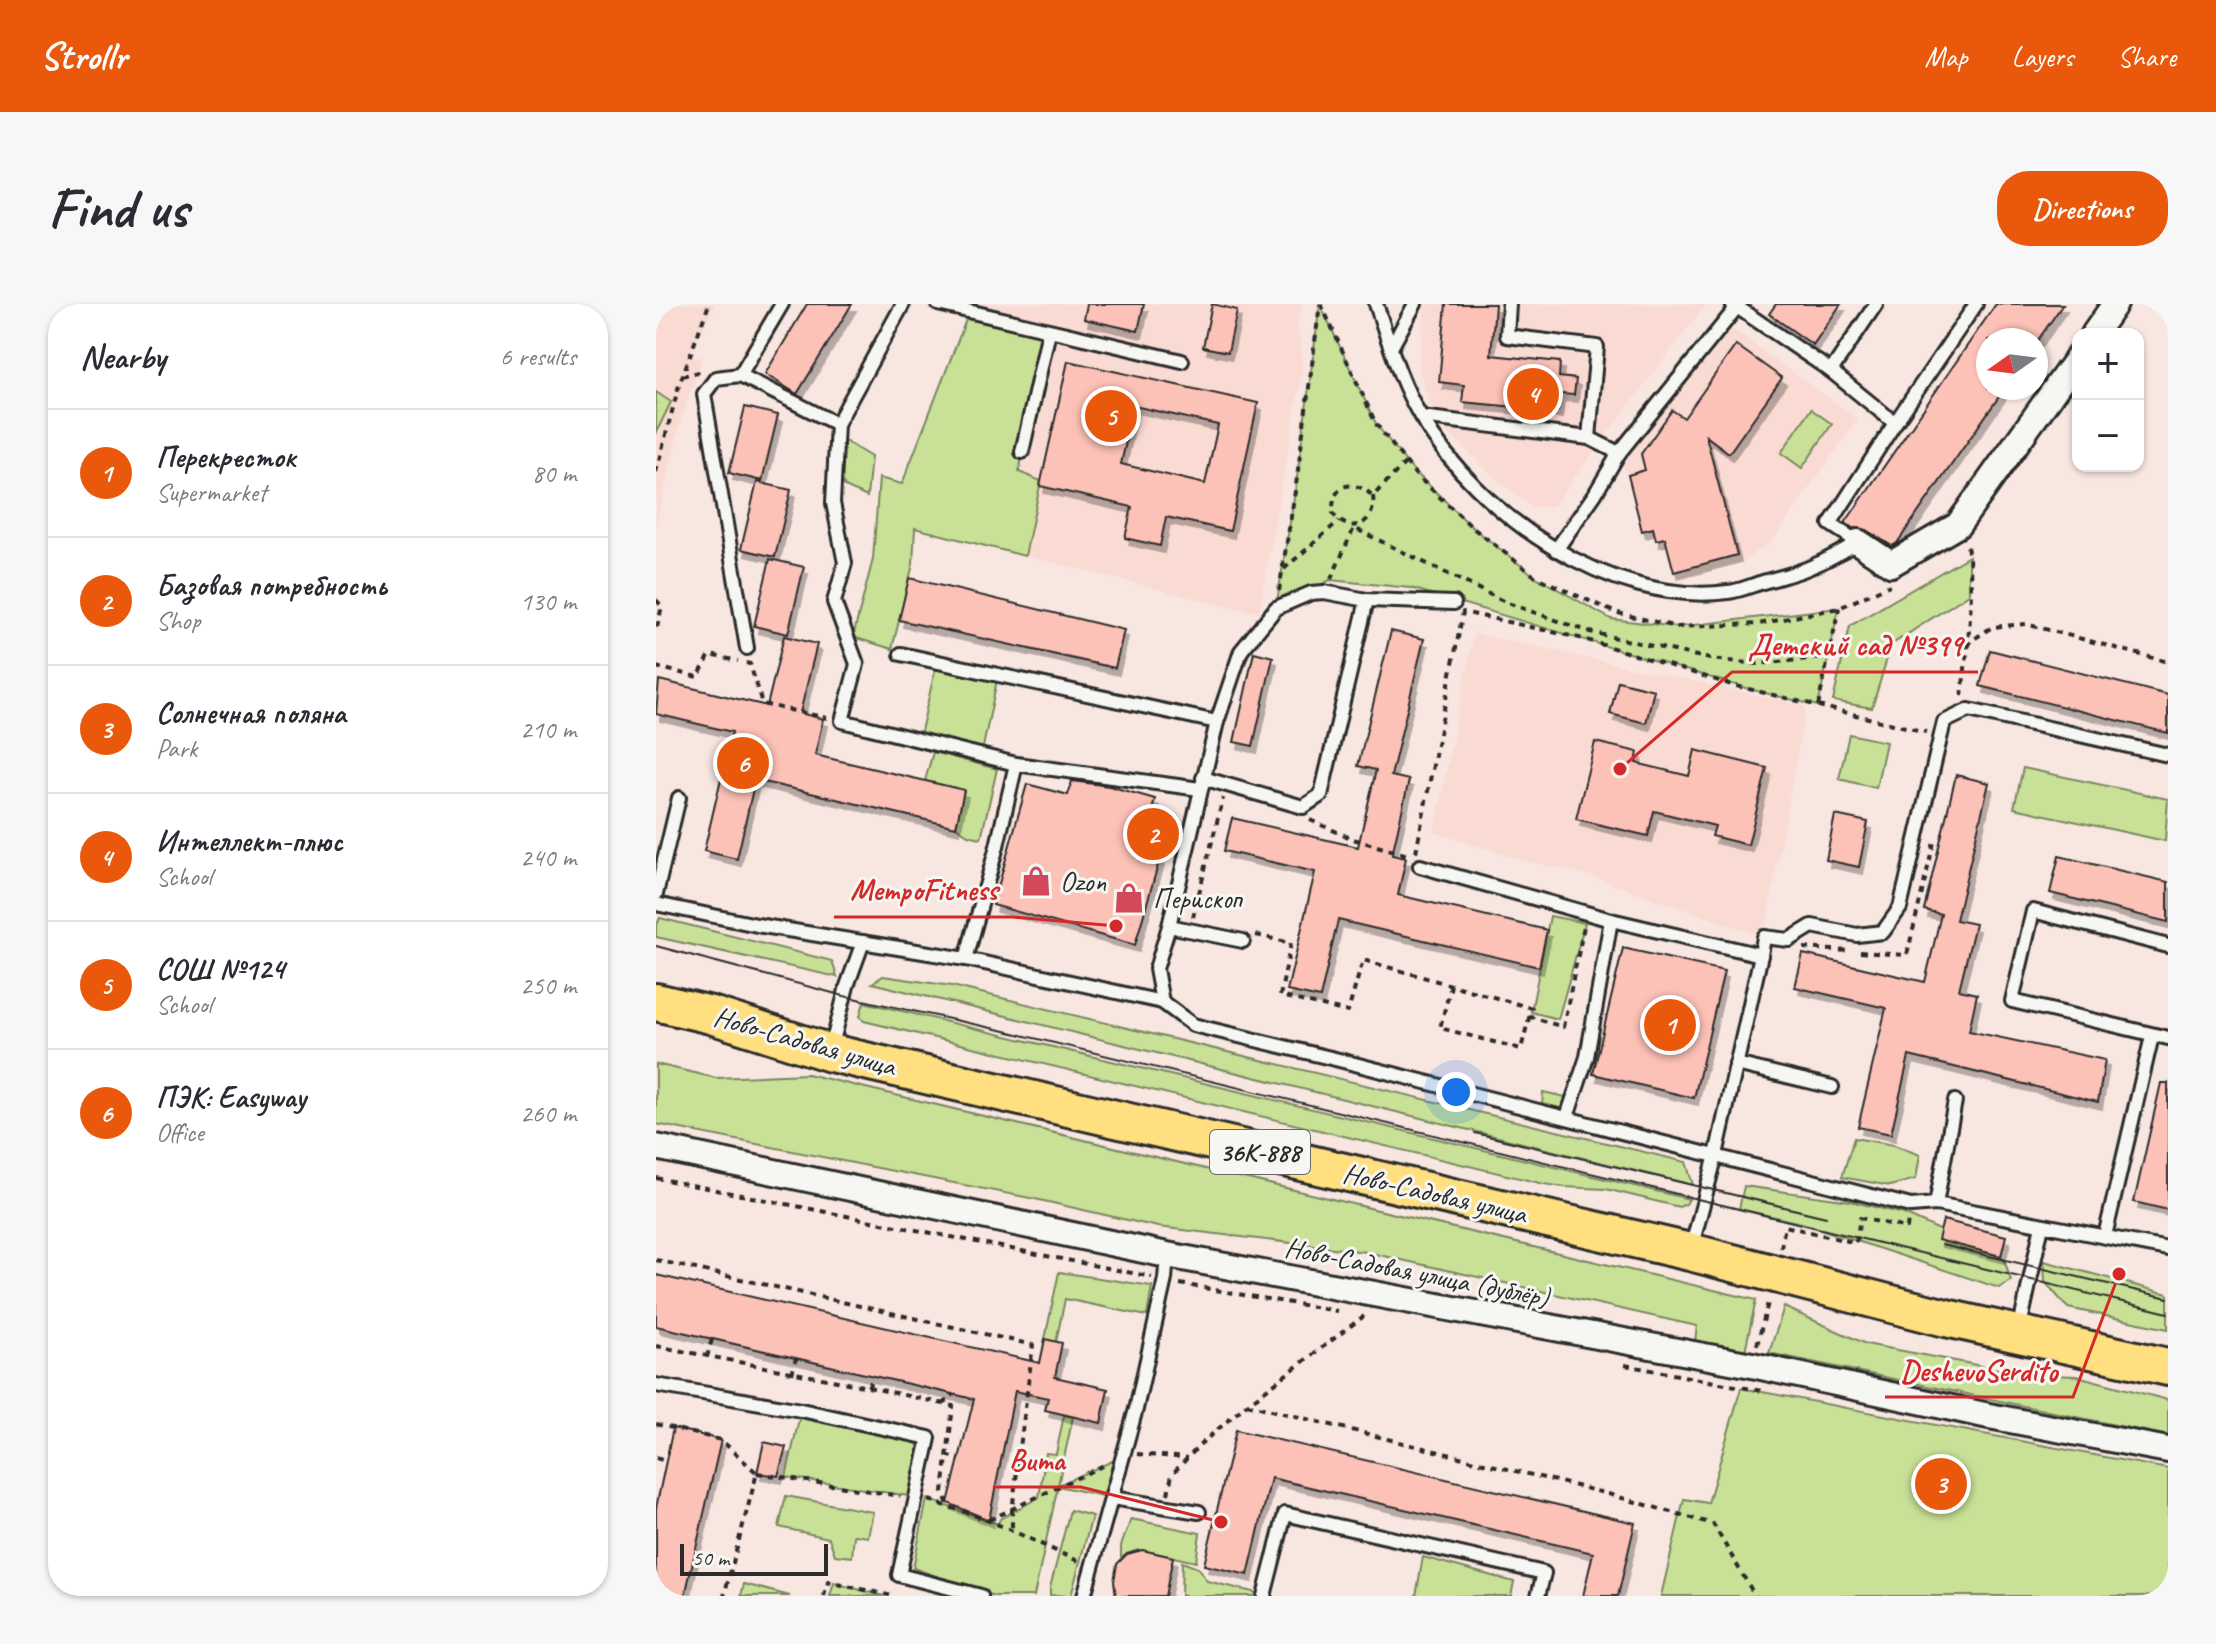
<!DOCTYPE html>
<meta charset="utf-8">
<style>
body{margin:0;font-family:Caveat,sans-serif;background:#f7f7f7;color:#2b2b33}
.controls{position:absolute;right:24px;top:24px;display:grid;overflow:hidden;border-radius:16px;box-shadow:0 2px 6px #0004}
.controls button{width:72px;height:72px;display:grid;place-items:center;padding:0;border:0;border-bottom:2px solid #e1e1e2;background:#fff;color:#2b2b33;font:40px sans-serif}
.compass{position:absolute;left:1320px;top:24px;width:72px;height:72px;border-radius:50%;background:#fff;box-shadow:0 2px 6px #0004;rotate:256deg}
.scale{position:absolute;left:24px;bottom:20px;width:148px;box-sizing:border-box;padding-left:8px;border:4px solid #2b2b2b;border-top:0;font-size:22px;line-height:28px;white-space:nowrap;color:#2b2b2b;-webkit-text-stroke:6px #f6f6f2;paint-order:stroke}
.you{position:absolute;left:800px;top:788px;width:28px;height:28px;margin:-20px;border:6px solid #fff;border-radius:50%;background:#1a73e8;box-shadow:0 0 0 12px #1a73e833}
.badge{display:grid;place-items:center;width:52px;height:52px;border-radius:50%;background:#ea580c;color:#fff;font-size:26px;font-weight:700}
.pin{position:absolute;translate:-50% -50%;border:4px solid #fff;box-shadow:0 2px 8px #0006}
.list{margin:0;padding:0;list-style:none}
h2{display:flex;justify-content:space-between;align-items:center;height:104px;margin:0;padding:0 32px;font-size:34px}
h2 small{font-size:26px;font-weight:400;color:#7c7c81}
.list li{display:grid;grid-template-columns:52px 1fr auto;gap:24px;align-items:center;box-sizing:border-box;height:128px;padding:0 32px;border-top:2px solid #e1e1e2}
.list b{display:block;font-size:30px;white-space:nowrap}
.list p{margin:0;font-size:26px;white-space:nowrap;color:#7c7c81}
.list em{font-size:26px;font-style:normal;color:#7c7c81}
.map{position:relative;flex:none;width:1512px;height:1292px;overflow:hidden;border-radius:32px}
header{display:flex;align-items:center;gap:48px;box-sizing:border-box;height:112px;padding:0 40px;background:#ea580c;color:#fff}
header strong{font-size:38px}
nav{display:flex;gap:44px;margin-inline-start:auto;font-size:28px}
.intro{display:flex;align-items:center;justify-content:space-between;box-sizing:border-box;height:192px;padding:0 48px}
h1{margin:0;font-size:56px}
.button{padding:20px 36px;border-radius:32px;background:#ea580c;color:#fff;font-size:28px;font-weight:700}
main{display:flex;gap:48px;padding:0 48px}
aside{flex:1;background:#fff;border-radius:32px;box-shadow:0 2px 6px #0004}
.map>svg:first-child{display:block}
</style>
<header>
<strong>Strollr</strong>
<nav><a>Map</a><a>Layers</a><a>Share</a></nav>
</header>
<div class="intro"><h1>Find us</h1><a class="button">Directions</a></div>
<main>
<aside>
<h2>Nearby<small>6 results</small></h2>
<ul class="list">
<li><span class="badge">1</span><div><b>Перекресток</b><p>Supermarket</p></div><em>80 m</em></li>
<li><span class="badge">2</span><div><b>Базовая потребность</b><p>Shop</p></div><em>130 m</em></li>
<li><span class="badge">3</span><div><b>Солнечная поляна</b><p>Park</p></div><em>210 m</em></li>
<li><span class="badge">4</span><div><b>Интеллект-плюс</b><p>School</p></div><em>240 m</em></li>
<li><span class="badge">5</span><div><b>СОШ №124</b><p>School</p></div><em>250 m</em></li>
<li><span class="badge">6</span><div><b>ПЭК: Easyway</b><p>Office</p></div><em>260 m</em></li>
</ul>
</aside>
<div class="map">
<svg width="1512" height="1292" viewBox="0 0 1512 1292">
<defs>
<filter id="shadow"><feDropShadow dx="4" dy="7" stdDeviation="0" flood-color="#0004"/></filter>
</defs>
<rect width="100%" height="100%" fill="#f8e6e0"/>
<filter id="ink" filterUnits="userSpaceOnUse"><feTurbulence type="fractalNoise" baseFrequency=".0125" numOctaves="2"/><feDisplacementMap in="SourceGraphic" scale="16" xChannelSelector="R" yChannelSelector="G"/><feConvolveMatrix kernelMatrix="1 2 1 2 8 2 1 2 1" color-interpolation-filters="sRGB"/></filter>
<g filter="url(#ink)">
<g fill="#fadbd4">
<path d="M0 0H59L33 52 46 53 23 123 0 221Z"/>
<path d="M316 0H647L641 18 647 62 603 308 564 301 260 224 245 181Z"/>
<path d="M769 0H1050L896 203H875L838 173 780 117 762 64Z"/>
<path d="M1072 22 1202 115 1116 237 1086 258 1020 274 1009 234 1000 236 997 224 986 227 972 171 965 159Z"/>
<path d="M818 329 1150 402 1108 633 928 570 862 555 778 528Z"/>
</g>
<g fill="#c8e197" stroke="#7a8661" stroke-width="2">
<path d="M664 0 720 120 754 163 817 224 880 273 955 315 1021 323 1183 304 1162 402 1093 385 755 284 674 276 620 304 640 181Z"/>
<path d="M313 8 393 27 363 168 385 177 369 252 259 224 257 260 236 345 197 333 217 255 223 174 246 180Z"/>
<path d="M0 88 15 98 0 129Z"/>
<path d="M1155 105 1176 120 1146 164 1125 149Z"/>
<path d="M182 133 215 153 211 193 189 183 175 155Z"/>
<path d="M1313 252V290L1235 341 1216 404 1177 397 1194 322Z"/>
<path d="M281 358 342 371 325 453 264 431Z"/>
<path d="M1193 430 1230 438 1220 484 1183 475Z"/>
<path d="M277 448 341 465 325 534 312 531 300 523 308 486 269 477Z"/>
<path d="M1367 464 1512 495 1509 537 1358 504Z"/>
<path d="M894 612 929 619 902 715 875 708Z"/>
<path d="M4 614 176 657 181 673 0 633V623Z"/>
<path d="M227 672 296 682 1030 858 1037 881 216 679Z"/>
<path d="M208 698 1033 895 1030 900 1023 903 950 885 907 883 888 880 208 717 204 712Z"/>
<path d="M0 760 60 774 151 770 1100 996 1089 1047 1039 1037 1041 1022 710 948 502 923 379 895 0 820Z"/>
<path d="M887 788 914 794 909 809 886 803Z"/>
<path d="M1198 834 1238 841 1264 851 1260 875 1234 882 1186 873Z"/>
<path d="M1088 882 1194 897 1248 910 1348 955 1355 977 1343 984 1146 919 1083 905Z"/>
<path d="M1388 957 1512 990V1025L1412 1004 1389 978Z"/>
<path d="M403 968 496 982 491 1012 409 995 400 1038 389 1035Z"/>
<path d="M1128 1003 1210 1040 1368 1070 1421 1072 1512 1096V1132L1113 1049Z"/>
<path d="M1085 1084 1512 1165V1292H1005L1028 1195 1052 1199Z"/>
<path d="M145 1106 257 1130 268 1156 260 1193 130 1173Z"/>
<path d="M408 1111 417 1113 402 1181 468 1152 456 1194 402 1182 378 1292H338L257 1264 271 1195 342 1220 344 1215 383 1193 390 1149 400 1150Z"/>
<path d="M130 1192 217 1208 212 1233 198 1231 196 1253 179 1251 173 1234 123 1223Z"/>
<path d="M414 1206 436 1212 415 1292 394 1291V1284Z"/>
<path d="M475 1215 544 1229 540 1258 486 1246 479 1247 465 1254V1242Z"/>
<path d="M767 1253 858 1278 855 1292H760Z"/>
<path d="M526 1258 542 1264 551 1277 601 1289V1292H525Z"/>
<path d="M178 1279 228 1292H174Z"/>
<path d="M88 1280 134 1292H85Z"/>
</g>
<g fill="#fdc2b7" stroke="#2b2b2b" stroke-width="2" fill-rule="evenodd" filter="url(#shadow)">
<path d="M151 0H196L141 90 109 70Z"/>
<path d="M431 0H488L482 27 428 15Z"/>
<path d="M556 0 581 6 572 48 547 43Z"/>
<path d="M790 0H839L835 51 904 58 903 73 920 75 918 91 904 90 902 107 806 98 808 81 783 78Z"/>
<path d="M1120 0H1185L1157 41 1113 10Z"/>
<path d="M1340 0H1407L1382 36H1332V84H1349L1241 239 1236 242 1210 226 1197 224 1191 220 1189 219Z"/>
<path d="M1080 41 1126 74 1073 149 1050 132 1081 251 1018 268 1009 234 1000 236 997 224 986 227 972 171 989 166 985 150 1016 106 1028 114Z"/>
<path d="M412 57 602 99 574 227 510 213 504 242 469 234 476 203 384 182ZM478 102 562 121 549 180 465 160Z"/>
<path d="M89 103 122 111 106 177 73 169Z"/>
<path d="M101 178 135 186 119 253 85 245Z"/>
<path d="M114 255 148 263 132 330 98 322Z"/>
<path d="M253 274 468 326 459 364 243 316Z"/>
<path d="M735 327 768 335 735 472 753 476 736 551 750 554 742 591 891 626 883 663 682 616 664 694 631 687 659 568 568 547 576 514 702 543 720 466 702 462Z"/>
<path d="M128 332 161 340 144 409 167 415 159 451 308 486 300 523 99 476 81 555 48 547 76 428 0 410 3 376 111 402Z"/>
<path d="M1334 346 1512 391V429L1324 382Z"/>
<path d="M598 348 617 353 597 442 578 438Z"/>
<path d="M962 377 998 386 990 419 954 410Z"/>
<path d="M939 438 982 448 980 459 1033 472 1039 446 1111 464 1092 541 1056 532 1059 522 998 507 992 532 920 515Z"/>
<path d="M1300 471 1333 479 1300 616 1319 620 1303 686 1321 690 1313 727 1449 756 1442 798 1253 752 1235 830 1202 823 1230 704 1139 683 1147 650 1269 678 1285 610 1268 606Z"/>
<path d="M416 477 453 482 499 495 494 514 514 519 479 641 337 601 371 480 412 491Z"/>
<path d="M1179 511 1212 518 1203 563 1170 556Z"/>
<path d="M1403 552 1512 578V618L1394 589Z"/>
<path d="M967 644 1068 667 1038 794 937 770Z"/>
<path d="M1505 779H1512V906L1478 898Z"/>
<path d="M1287 916 1350 932 1345 952 1282 936Z"/>
<path d="M0 971 384 1059 389 1035 406 1039 399 1073 452 1085 445 1119 389 1106 392 1094 359 1087 333 1216 292 1199 318 1095 0 1022Z"/>
<path d="M17 1124 65 1136 29 1292H0V1204Z"/>
<path d="M580 1126 979 1219 962 1292H927L937 1249 615 1174 592 1271 548 1261Z"/>
<path d="M108 1138 130 1143 122 1172 101 1169Z"/>
<path d="M486 1246 517 1253 509 1292H460L458 1277 461 1260 471 1250Z"/>
</g>
<g fill="none" stroke-linecap="round" stroke-linejoin="round">
<g stroke="#2b2b2b" stroke-width="18">
<g id="service">
<path d="M247 0 181 120 177 199 189 259 178 298 201 360 186 417 360 460 544 485"/>
<path d="M282 0 526 57"/>
<path d="M720 0C733 38 744 78 765 113 822 211 955 303 1072 288 1084 287 1096 281 1107 278 1124 273 1143 269 1159 261 1174 255 1188 246 1202 238L1174 220 1239 119 1175 67 1081 3 1083 0"/>
<path d="M853 0 851 32 941 43 933 134"/>
<path d="M735 44 759 0"/>
<path d="M1175 67 1220 0"/>
<path d="M84 71 126 0"/>
<path d="M765 113 933 134 963 149"/>
<path d="M1239 119 1320 0"/>
<path d="M366 148 393 27"/>
<path d="M900 246 939 190 963 149 1081 3 1076 0"/>
<path d="M91 344 48 90 60 74 84 71 181 120"/>
<path d="M245 350 561 418"/>
<path d="M547 474 647 503 665 491 711 296"/>
<path d="M764 562 955 616 1105 651 1108 633 1133 636 1156 622 1201 631 1227 628 1244 604 1288 418 1313 406 1512 451"/>
<path d="M0 590 23 494"/>
<path d="M0 600 101 621 310 655 506 698 537 721 683 756 1255 902 1280 900 1512 945"/>
<path d="M513 622 587 637"/>
<path d="M1512 642 1377 607 1356 697 1512 734"/>
<path d="M310 655 341 542 360 460"/>
<path d="M506 698 500 665 513 622 561 418 585 347 620 304 655 289 668 288 711 296 798 299"/>
<path d="M175 745 191 682 207 638"/>
<path d="M1080 760 1176 783"/>
<path d="M911 813 931 753 955 616"/>
<path d="M1280 900 1299 797"/>
<path d="M1449 932 1496 732"/>
<path d="M1035 945 1060 851 1105 651"/>
<path d="M1363 1027 1386 921"/>
<path d="M0 1081 145 1106 273 1134 243 1271 325 1292"/>
<path d="M456 1194 543 1208"/>
<path d="M428 1292 480 1105 509 975 511 951"/>
<path d="M608 1292 629 1210 888 1269 882 1292"/>
</g>
</g>
<g stroke="#2b2b2b" stroke-width="30">
<g id="minor">
<path d="M1438 30 1459 0"/>
<path d="M1202 238 1235 260 1302 221 1422 53"/>
<path d="M0 843 511 951 1096 1061 1333 1112 1512 1146"/>
</g>
</g>
<g stroke="#2b2b2b" stroke-width="42">
<path id="primary" d="M0 698 55 711 175 749 1034 948 1290 1014 1512 1063"/>
</g>
<g stroke="#2b2b2b" stroke-width="4" stroke-dasharray="6 6" stroke-linecap="butt">
<path d="M665 0 720 120 759 170 817 224 880 273 958 308 1021 323 1103 320 1183 304 1234 281"/>
<path d="M26 72 47 67"/>
<path d="M0 168 23 81 53 0"/>
<path d="M717 192C721 219 695 233 677 210 675 180 696 173 717 192L750 158"/>
<path d="M628 265 683 217"/>
<path d="M675 275 698 224 849 298 934 328 1054 355 1102 360 1173 353"/>
<path d="M623 287 640 181 664 0"/>
<path d="M0 296 6 302 0 328"/>
<path d="M1312 343 1315 337 1336 323 1370 320 1512 358"/>
<path d="M90 359 94 360 106 400 171 414"/>
<path d="M0 363 42 373 54 351 82 357"/>
<path d="M1306 392C1311 343 1320 290 1311 242"/>
<path d="M1162 402 1183 304"/>
<path d="M654 516 697 535 755 552"/>
<path d="M760 548 807 308 928 335 1076 381 1270 428"/>
<path d="M537 613 567 494"/>
<path d="M600 631 635 639 624 692 692 708 707 656 876 704 875 713 907 723 928 622"/>
<path d="M1148 644 1192 647"/>
<path d="M1204 648 1251 651 1279 534"/>
<path d="M795 681 784 724 865 745 874 710"/>
<path d="M0 874 496 973"/>
<path d="M1125 944 1129 922 1200 939 1204 914 1251 924 1252 916"/>
<path d="M0 956 377 1041 356 1207V1229"/>
<path d="M524 980 681 1007"/>
<path d="M1101 1041 1113 995"/>
<path d="M0 1042 212 1083 297 1102 287 1188 293 1203C338 1216 379 1238 422 1257"/>
<path d="M51 1053 56 1035"/>
<path d="M969 1061 1106 1087"/>
<path d="M136 1070 140 1054"/>
<path d="M212 1083 218 1072"/>
<path d="M287 1100 298 1090"/>
<path d="M591 1100 952 1190 1057 1220 1099 1292"/>
<path d="M0 1120 65 1136 101 1169 68 1292"/>
<path d="M481 1150 532 1154"/>
<path d="M291 1151 304 1156"/>
<path d="M0 1154 9 1157"/>
<path d="M101 1169 244 1192"/>
<path d="M512 1190 516 1170 546 1139 591 1100 708 1012"/>
<path d="M273 1196 293 1203"/>
<path d="M333 1216 450 1160"/>
<path d="M168 1292 172 1278 237 1292"/>
</g>
<use href="#service" stroke="#f6f6f2" stroke-width="12"/>
<use href="#minor" stroke="#f6f6f2" stroke-width="24"/>
<use href="#primary" stroke="#ffdf80" stroke-width="36"/>
<g stroke="#2b2b2b" stroke-width="2">
<path d="M0 642 188 692 349 727 1512 1009"/>
<path d="M819 829 1170 913"/>
<path d="M1286 941 1512 994"/>
</g>
</g>
</g>
<defs>
<g id="shop-bare" transform="scale(2.4)"><path d="M-5-2.5h2.3a2.7 3.5 0 0 1 5.4 0H5L5.5 6h-11ZM-1.5-2.5h3a1.5 2.3 0 0 0-3 0Z" fill="#d1495b" stroke="#f6f6f2" stroke-width="2.5" paint-order="stroke"/></g>
</defs>
<g fill-rule="evenodd">
<use href="#shop-bare" x="380" y="577"/>
<use href="#shop-bare" x="473" y="594"/>
</g>
<g text-anchor="middle" dominant-baseline="central" stroke-width="6" stroke-linejoin="round" paint-order="stroke">
<rect fill="#f6f6f2" stroke="#686867" stroke-width="2" x="554" y="826" width="100" height="44" rx="6"/>
<g font-size="26" font-weight="bold" fill="#2b2b2b">
<text x="604" y="848">36К-888</text>
</g>
<g font-size="28" fill="#2b2b2b" stroke="#f6f6f2" text-anchor="start">
<text x="404" y="577">Ozon</text>
<text x="497" y="594">Перископ</text>
</g>
<g font-size="28" fill="#2b2b2b" stroke="#f6f6f2">
<text transform="translate(149 737) rotate(16)">Ново-Садовая улица</text>
<text transform="translate(779 889) rotate(13)">Ново-Садовая улица</text>
<text transform="translate(761 968) rotate(11)">Ново-Садовая улица (дублёр)</text>
</g>
</g>
<path fill="none" stroke="#d62828" stroke-width="3" d="M964 465L1076 368H1322M460 622L357 613H178M1463 970L1417 1093H1229M565 1218L425 1183H337"/>
<g fill="#d62828" stroke="#f6f6f2" stroke-width="3">
<circle cx="964" cy="465" r="8"/>
<circle cx="460" cy="622" r="8"/>
<circle cx="1463" cy="970" r="8"/>
<circle cx="565" cy="1218" r="8"/>
</g>
<g font-size="30" text-anchor="middle" font-weight="bold" fill="#d62828" stroke="#f6f6f2" stroke-width="6" stroke-linejoin="round" paint-order="stroke">
<text x="1199" y="351">Детский сад №399</text>
<text x="268" y="596">МетроFitness</text>
<text x="1323" y="1077">DeshevoSerdito</text>
<text x="381" y="1166">Вита</text>
</g>
</svg>
<div class="controls">
<button>+</button>
<button>−</button>
</div>
<svg class="compass" viewBox="-18 -18 36 36"><path d="M0-13l5 13h-10z" fill="#e53935"/><path d="M0 13l5-13h-10z" fill="#7c7c81"/></svg>
<div class="scale">50 m</div>
<div class="you"></div>
<div class="pin badge" style="left:1014px;top:721px">1</div>
<div class="pin badge" style="left:497px;top:530px">2</div>
<div class="pin badge" style="left:1285px;top:1180px">3</div>
<div class="pin badge" style="left:877px;top:90px">4</div>
<div class="pin badge" style="left:455px;top:112px">5</div>
<div class="pin badge" style="left:87px;top:459px">6</div>
</div>
</main>
